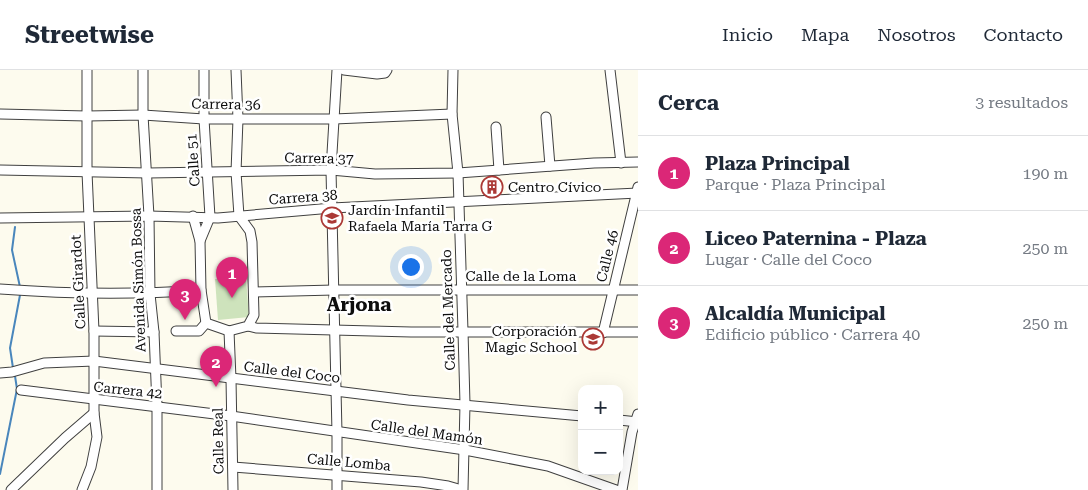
<!DOCTYPE html>
<html lang="es">
<meta charset="utf-8">
<style>
body{margin:0;font-family:"Roboto Serif",serif;background:#f6f6f7;color:#1f2937}
.controls{position:absolute;right:15px;bottom:15px;display:grid;overflow:hidden;border-radius:10px;box-shadow:0 5px 20px #0002}
.controls button{width:45px;height:45px;display:grid;place-items:center;padding:0;border:0;border-bottom:1px solid #e0e1e3;background:#fff;color:#1f2937;font:25px sans-serif}
.you{position:absolute;left:410px;top:196px;width:18px;height:18px;margin:-12px;border:4px solid #fff;border-radius:50%;background:#1a73e8;box-shadow:0 0 0 8px #1a73e833}
.badge{display:grid;place-items:center;width:32px;height:32px;border-radius:50%;background:#db2777;color:#fff;font-size:16px;font-weight:700}
.pin{position:absolute;translate:-50% -41px;filter:drop-shadow(0 1px 2px #0008)}
.pin::after{content:'';position:absolute;top:26px;width:18px;height:15px;background:inherit;clip-path:polygon(0 0,100% 0,50% 100%)}
.list{margin:0;padding:0;list-style:none}
h2{display:flex;justify-content:space-between;align-items:center;height:65px;margin:0;padding:0 20px;font-size:21px}
h2 small{font-size:16px;font-weight:400;color:#747a83}
.list li{display:grid;grid-template-columns:32px 1fr auto;gap:15px;align-items:center;box-sizing:border-box;height:75px;padding:0 20px;border-top:1px solid #e0e1e3}
.list b{display:block;font-size:19px;white-space:nowrap}
.list p{margin:0;font-size:16px;white-space:nowrap;color:#747a83}
.list em{font-size:16px;font-style:normal;color:#747a83}
.map{position:relative;flex:none;width:638px;height:420px;overflow:hidden}
header{display:flex;align-items:center;gap:30px;box-sizing:border-box;height:70px;padding:0 25px;background:#fff;border-bottom:1px solid #e0e1e3}
header strong{font-size:24px}
nav{display:flex;gap:28px;margin-inline-start:auto;font-size:18px}
main{display:flex}
aside{flex:1;background:#fff}
.map>svg:first-child{display:block}
</style>
<header>
<strong>Streetwise</strong>
<nav><a>Inicio</a><a>Mapa</a><a>Nosotros</a><a>Contacto</a></nav>
</header>
<main>
<div class="map">
<svg width="638" height="420" viewBox="0 0 638 420">
<rect width="100%" height="100%" fill="#fdfbee"/>
<path fill="#cee3bc" d="M246 207 249 247 218 250 215 209Z"/>
<g fill="none" stroke-linecap="round" stroke-linejoin="round">
<g stroke="#4986bc" stroke-width="2">
<path d="M15 157 12 180 20 217"/>
<path d="M13 298 10 278 20 225"/>
<path d="M0 404 17 319 15 306"/>
</g>
<g stroke="#404040" stroke-width="11">
<g id="minor">
<path d="M143 0V45L149 146 150 224 154 262 157 336V420"/>
<path d="M204 0V49L210 147 200 171 201 220 206 253 229 261 248 256 254 245 252 172 250 161 239 146 236 102 238 49 236 0"/>
<path d="M344 0 377 4 385 3 387 0"/>
<path d="M453 0 452 44 458 103 463 261 465 334 463 420"/>
<path d="M610 0 621 93"/>
<path d="M0 44 87 46 143 45 204 49H334L452 44"/>
<path d="M546 47 550 96"/>
<path d="M496 57 499 100"/>
<path d="M0 100 148 103 331 100 375 104 458 103 594 93 638 92"/>
<path d="M193 146 200 171"/>
<path d="M0 148 149 146 218 148 332 138 638 123"/>
<path d="M0 219C67 224 134 225 201 220"/>
<path d="M254 222 334 220H638"/>
<path d="M248 256 256 258 411 262H638"/>
<path d="M94 261 154 262"/>
<path d="M176 261H199L206 253"/>
<path d="M229 261 231 309 233 420"/>
<path d="M603 263 638 117"/>
<path d="M0 303 12 302 44 293 94 291 408 330 582 346"/>
<path d="M21 320 231 346 465 380 548 396 616 420"/>
<path d="M619 350 638 352"/>
<path d="M233 397 421 412 448 416 462 420"/>
<path d="M11 420 65 368 94 343"/>
<path d="M82 420 91 397 97 367 94 343V261L87 102V0"/>
<path d="M337 420V363L331 100 337 0"/>
<path d="M622 420 632 362 638 344"/>
</g>
</g>
<use href="#minor" stroke="#fff" stroke-width="9"/>
</g>
<defs>
<g id="building-ring" transform="scale(1.125)"><circle r="9.5" fill="#fff" stroke="#ab3936" stroke-width="1.5"/><path d="M-4-6H4V6H1V3H-1V6H-4ZM-2.5-4.3h1.7v1.8h-1.7ZM.8-4.3h1.7v1.8H.8ZM-2.5-1h1.7V.8h-1.7ZM.8-1h1.7V.8H.8Z" fill="#ab3936"/></g>
<g id="school-ring" transform="scale(1.125)"><circle r="9.5" fill="#fff" stroke="#ab3936" stroke-width="1.5"/><path d="M0-5L7-2L0 1L-7-2ZM-4 1L0 2.5L4 1V4Q0 6-4 4Z" fill="#ab3936"/></g>
</defs>
<g fill-rule="evenodd">
<use href="#building-ring" x="492" y="117"/>
<use href="#school-ring" x="332" y="148"/>
<use href="#school-ring" x="593" y="269"/>
</g>
<g text-anchor="middle" dominant-baseline="central" stroke-width="5" stroke-linejoin="round" paint-order="stroke">
<g font-size="14" fill="#0d0d0d" stroke="#fff">
<text transform="translate(226 34) rotate(1)">Carrera 36</text>
<text transform="translate(319 88) rotate(1)">Carrera 37</text>
<text transform="translate(193 90) rotate(-94)">Calle 51</text>
<text transform="translate(303 127) rotate(-4)">Carrera 38</text>
<text transform="translate(607 186) rotate(-76)">Calle 46</text>
<text x="521" y="206">Calle de la Loma</text>
<text transform="translate(138 210) rotate(-92)">Avenida Simón Bossa</text>
<text transform="translate(78 212) rotate(-93)">Calle Girardot</text>
<text transform="translate(448 240) rotate(-92)">Calle del Mercado</text>
<text transform="translate(292 302) rotate(7)">Calle del Coco</text>
<text transform="translate(128 320) rotate(6)">Carrera 42</text>
<text transform="translate(427 362) rotate(8)">Calle del Mamón</text>
<text transform="translate(218 371) rotate(-91)">Calle Real</text>
<text transform="translate(349 392) rotate(5)">Calle Lomba</text>
</g>
<g font-size="14" fill="#0d0d0d" stroke="#fff" text-anchor="start">
<text x="508" y="117">Centro Cívico</text>
<text x="348" y="140">Jardín Infantil<tspan x="348" dy="16">Rafaela María Tarra G</tspan></text>
<text x="577" y="261" text-anchor="end">Corporación<tspan x="577" dy="16">Magic School</tspan></text>
</g>
<g font-size="19" font-weight="bold" fill="#0d0d0d" stroke="#fff">
<text x="359" y="234">Arjona</text>
</g>
</g>
</svg>
<div class="controls">
<button>+</button>
<button>−</button>
</div>
<div class="you"></div>
<div class="pin badge" style="left:232px;top:228px">1</div>
<div class="pin badge" style="left:216px;top:317px">2</div>
<div class="pin badge" style="left:185px;top:250px">3</div>
</div>
<aside>
<h2>Cerca<small>3 resultados</small></h2>
<ul class="list">
<li><span class="badge">1</span><div><b>Plaza Principal</b><p>Parque · Plaza Principal</p></div><em>190 m</em></li>
<li><span class="badge">2</span><div><b>Liceo Paternina - Plaza</b><p>Lugar · Calle del Coco</p></div><em>250 m</em></li>
<li><span class="badge">3</span><div><b>Alcaldía Municipal</b><p>Edificio público · Carrera 40</p></div><em>250 m</em></li>
</ul>
</aside>
</main>
